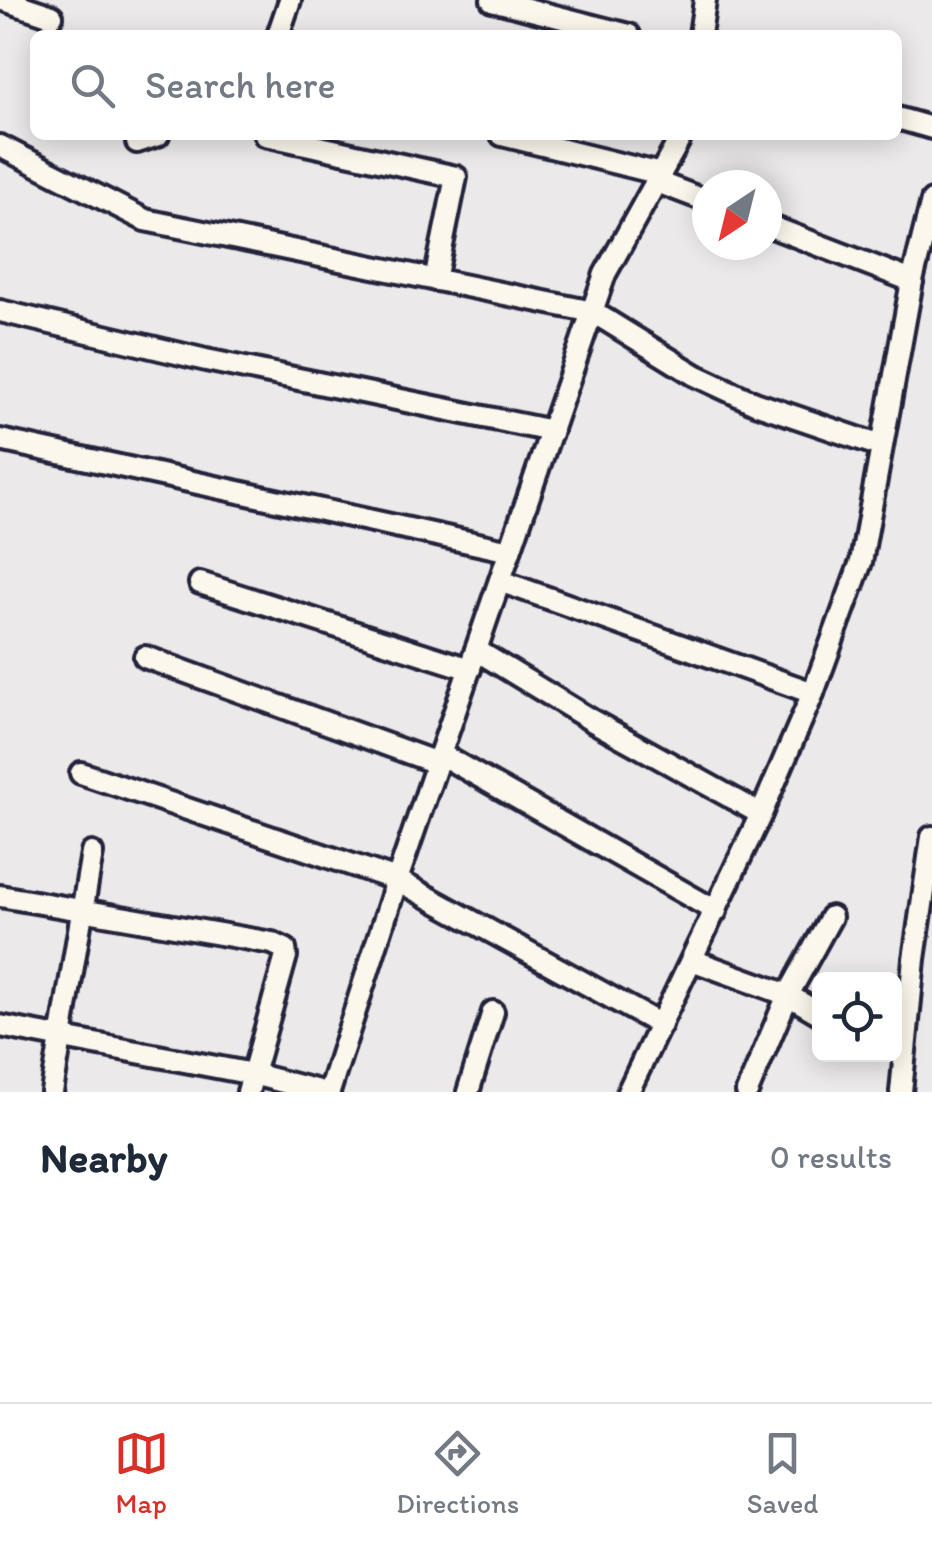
<!DOCTYPE html>
<style>
body{margin:0;font-family:Itim,sans-serif;background:#f2f2f3;color:#1f2937}
.controls{position:absolute;right:30px;bottom:30px;display:grid;overflow:hidden;border-radius:15px;box-shadow:0 5px 25px #0003}
.controls button{width:90px;height:90px;display:grid;place-items:center;padding:0;border:0;border-bottom:2px solid #e0e1e3;background:#fff;color:#1f2937;font:50px sans-serif}
.compass{position:absolute;left:692px;top:170px;width:90px;height:90px;border-radius:50%;background:#fff;box-shadow:0 5px 25px #0003;rotate:215deg}
.list{margin:0;padding:0;list-style:none}
h2{display:flex;justify-content:space-between;align-items:center;height:130px;margin:0;padding:0 40px;font-size:42px}
h2 small{font-size:32px;font-weight:400;color:#747a83}
.icon{flex:none;width:55px;height:55px;fill:none;stroke:currentColor;stroke-width:2;stroke-linecap:round;stroke-linejoin:round}
.map{position:relative;flex:none;width:932px;height:1092px;overflow:hidden}
.search{position:absolute;background:#fff;box-shadow:0 5px 25px #0003;left:30px;right:30px;top:30px;height:110px;display:flex;align-items:center;gap:25px;box-sizing:border-box;padding:0 35px;border-radius:15px;color:#747a83;font-size:38px}
.sheet{height:310px;background:#fff}
nav{display:flex;justify-content:space-around;align-items:center;box-sizing:border-box;height:140px;border-top:2px solid #e0e1e3;background:#fff;font-size:28px;color:#747a83}
nav a{display:grid;justify-items:center;gap:5px}
nav .on{color:#d93025}
.map>svg:first-child{display:block}
</style>
<div class="map">
<svg width="932" height="1092" viewBox="0 0 932 1092">
<rect width="100%" height="100%" fill="#ece9ea"/>
<filter id="ink" filterUnits="userSpaceOnUse"><feTurbulence type="fractalNoise" baseFrequency=".01" numOctaves="2"/><feDisplacementMap in="SourceGraphic" scale="20" xChannelSelector="R" yChannelSelector="G"/><feConvolveMatrix kernelMatrix="1 2 1 2 8 2 1 2 1" color-interpolation-filters="sRGB"/></filter>
<g filter="url(#ink)">
<g fill="none" stroke-linecap="round" stroke-linejoin="round">
<g stroke="#22223b" stroke-width="28">
<g id="minor">
<path d="M4 0 52 16"/>
<path d="M492 0 629 35"/>
<path d="M278 35 290 0"/>
<path d="M700 35 705 0"/>
<path d="M897 118 932 128"/>
<path d="M265 135 456 177 435 280"/>
<path d="M502 135 661 174"/>
<path d="M137 142 158 135"/>
<path d="M0 146 145 220 593 312 695 375 755 403 881 446"/>
<path d="M657 182 707 201"/>
<path d="M767 225 912 281"/>
<path d="M0 311 206 360 552 431"/>
<path d="M0 440 510 551"/>
<path d="M500 581 813 693"/>
<path d="M200 583 470 669"/>
<path d="M476 650 591 720 761 814"/>
<path d="M145 657 437 763"/>
<path d="M440 754 716 911"/>
<path d="M81 773 397 880 661 1025"/>
<path d="M0 896 272 943 285 949 286 956 248 1092"/>
<path d="M692 960 788 995 831 917"/>
<path d="M0 1026 253 1074 322 1092"/>
<path d="M52 1092 92 853"/>
<path d="M329 1092 397 880 605 274 682 135"/>
<path d="M468 1092 493 1012"/>
<path d="M628 1092 761 814 813 693 861 562 912 281 932 201"/>
<path d="M747 1092 788 995 820 1014"/>
<path d="M901 1092 914 959 932 837"/>
</g>
</g>
<use href="#minor" stroke="#fbf7ec" stroke-width="20"/>
</g>
</g>
</svg>
<div class="controls">
<button><svg class="icon" aria-label="locate" viewBox="0 0 24 24"><circle cx="12" cy="12" r="6"/><path d="M12 2v4M12 18v4M2 12h4M18 12h4"/></svg></button>
</div>
<svg class="compass" viewBox="-18 -18 36 36"><path d="M0-13l5 13h-10z" fill="#e53935"/><path d="M0 13l5-13h-10z" fill="#747a83"/></svg>
<div class="search"><svg class="icon" aria-label="search" viewBox="0 0 24 24"><circle cx="10" cy="10" r="6"/><path d="M15 15l6 6"/></svg>Search here</div>
</div>
<section class="sheet">
<h2>Nearby<small>0 results</small></h2>
<ul class="list">
</ul>
</section>
<nav>
<a class="on"><svg class="icon" aria-label="map" viewBox="0 0 24 24"><path d="M3 6l6-2 6 2 6-2v14l-6 2-6-2-6 2zM9 4v14M15 6v14"/></svg>Map</a>
<a><svg class="icon" aria-label="directions" viewBox="0 0 24 24"><path d="M12 3l9 9-9 9-9-9zM9 14v-3h6M13 9l2 2-2 2"/></svg>Directions</a>
<a><svg class="icon" aria-label="saved" viewBox="0 0 24 24"><path d="M7 4h10v16l-5-4-5 4z"/></svg>Saved</a>
</nav>
